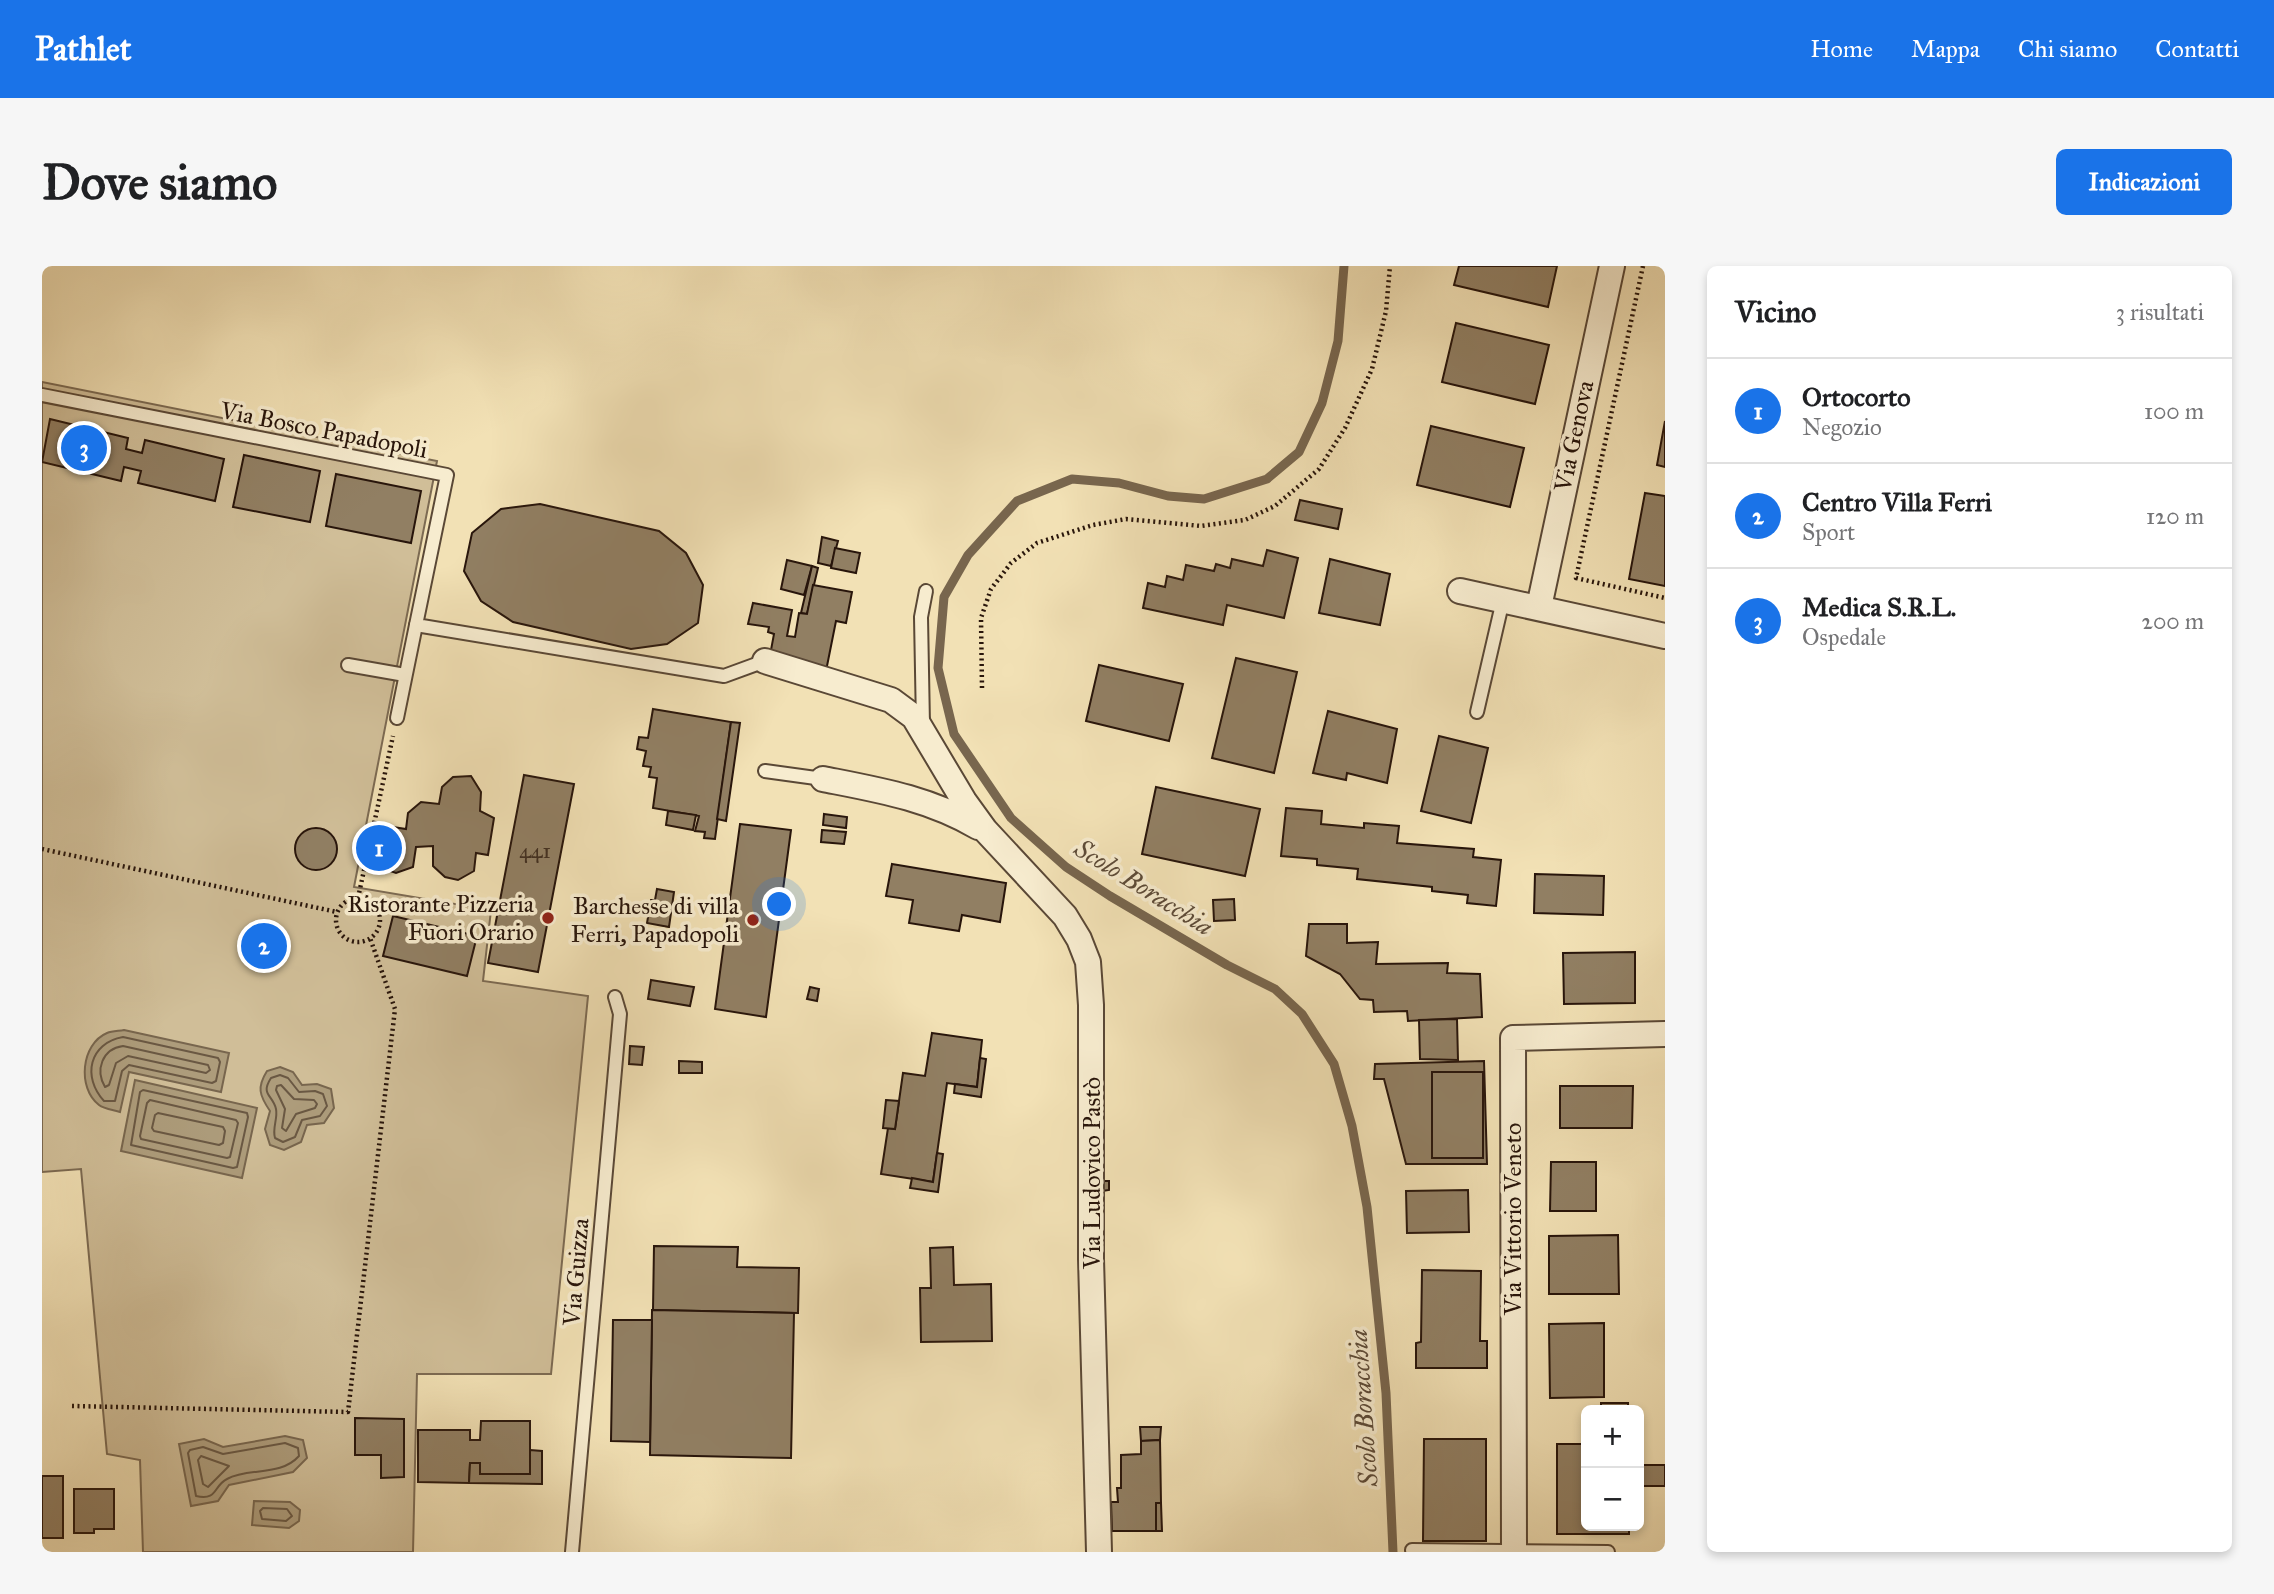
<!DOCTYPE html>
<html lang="it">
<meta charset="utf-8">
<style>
body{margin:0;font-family:"IM FELL Great Primer",serif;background:#f6f6f6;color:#202124}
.controls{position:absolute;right:21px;bottom:21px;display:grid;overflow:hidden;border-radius:10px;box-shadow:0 4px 10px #0003}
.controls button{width:63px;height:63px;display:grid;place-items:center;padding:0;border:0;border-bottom:2px solid #e0e0e0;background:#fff;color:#202124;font:35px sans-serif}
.you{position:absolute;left:738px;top:639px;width:24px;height:24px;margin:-18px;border:5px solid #fff;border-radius:50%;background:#1a73e8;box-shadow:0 0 0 10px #1a73e833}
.badge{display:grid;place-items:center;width:46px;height:46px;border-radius:50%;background:#1a73e8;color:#fff;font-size:23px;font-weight:700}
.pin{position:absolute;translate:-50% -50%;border:4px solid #fff;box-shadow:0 2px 7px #0006}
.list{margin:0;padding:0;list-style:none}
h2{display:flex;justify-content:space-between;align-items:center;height:91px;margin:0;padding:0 28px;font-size:30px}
h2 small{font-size:23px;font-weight:400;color:#757577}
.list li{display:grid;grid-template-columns:46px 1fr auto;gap:21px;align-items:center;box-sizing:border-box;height:105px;padding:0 28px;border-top:2px solid #e0e0e0}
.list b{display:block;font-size:26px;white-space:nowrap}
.list p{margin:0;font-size:23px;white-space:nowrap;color:#757577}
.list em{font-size:23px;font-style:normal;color:#757577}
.map{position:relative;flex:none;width:1623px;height:1286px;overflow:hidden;border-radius:10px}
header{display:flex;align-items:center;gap:42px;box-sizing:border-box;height:98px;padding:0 35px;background:#1a73e8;color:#fff}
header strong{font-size:33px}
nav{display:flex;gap:38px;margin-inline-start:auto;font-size:24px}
.intro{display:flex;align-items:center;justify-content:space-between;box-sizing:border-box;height:168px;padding:0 42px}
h1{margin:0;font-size:49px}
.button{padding:18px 32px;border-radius:10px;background:#1a73e8;color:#fff;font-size:24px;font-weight:700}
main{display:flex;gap:42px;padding:0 42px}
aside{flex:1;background:#fff;border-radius:10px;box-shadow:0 4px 10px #0003}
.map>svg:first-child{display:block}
</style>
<header>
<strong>Pathlet</strong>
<nav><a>Home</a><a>Mappa</a><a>Chi siamo</a><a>Contatti</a></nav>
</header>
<div class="intro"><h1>Dove siamo</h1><a class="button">Indicazioni</a></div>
<main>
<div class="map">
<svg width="1623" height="1286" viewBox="0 0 1623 1286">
<rect width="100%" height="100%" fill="#f2e1b5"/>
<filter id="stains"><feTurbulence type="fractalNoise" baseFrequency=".00286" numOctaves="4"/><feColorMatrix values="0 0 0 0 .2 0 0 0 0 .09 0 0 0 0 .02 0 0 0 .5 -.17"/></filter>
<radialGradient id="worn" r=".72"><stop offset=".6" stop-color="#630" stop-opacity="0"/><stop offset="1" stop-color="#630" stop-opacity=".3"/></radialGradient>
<path fill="#d0be98" stroke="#7c6a52" stroke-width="2" d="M0 116 395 195 312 621 449 644 441 715 546 730 509 1108H375L371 1286H101L98 1194 65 1188 39 903 0 906Z"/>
<g fill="#ad9c7b" stroke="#78664e" stroke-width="2">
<path d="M82 764 187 787 179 826 87 806 78 846C72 844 62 843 57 839 35 822 39 778 65 767 70 765 77 765 82 764Z"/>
<path d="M238 801 251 806 260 819 275 818 289 823 292 842 282 857 265 859 259 876 242 884 228 879 223 863 228 845C217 829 215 821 225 805Z"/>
<path d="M93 814 215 842 200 912 79 885Z"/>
<path d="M243 1170 261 1174 265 1192 251 1206 187 1219 176 1235 149 1240 137 1178 162 1173 181 1181Z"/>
<path d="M212 1235 248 1236 258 1244 257 1255 247 1262 210 1259Z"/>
</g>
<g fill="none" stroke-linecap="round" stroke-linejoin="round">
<g stroke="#6a5843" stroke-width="2">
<path d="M81 771 176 792 178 796 174 815 170 817 87 799 80 805 73 835H62C40 811 47 777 81 771Z"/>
<path d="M81 780 166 799 168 804 164 807 86 790 74 797 67 819 63 821C53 804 60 783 81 780Z"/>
<path d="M238 809 246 812 257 826 273 825 281 828 285 840 278 850 260 854 253 871 241 876 233 872C230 862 236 853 234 843 231 829 218 829 229 812Z"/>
<path d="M239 819 252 833 272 834 275 838 273 842 254 848 244 865 240 862 243 843 234 824 235 820Z"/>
<path d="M101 824 205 847 206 851 195 901 191 902 89 879 98 826Z"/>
<path d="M108 834 194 854 196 857 188 891 185 892 99 873 98 870 105 837Z"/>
<path d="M116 847 181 861 183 865 181 877 177 879 112 865 110 862 113 849Z"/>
<path d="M243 1177 256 1182 257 1190C238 1211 207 1201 185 1213 171 1220 176 1235 154 1230L146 1187 148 1184 161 1181 181 1188Z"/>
<path d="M159 1190 187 1200 166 1221 161 1218 156 1194Z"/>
<path d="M221 1242 245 1243 250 1250 244 1255 220 1253 218 1245Z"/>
</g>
<path stroke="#78664e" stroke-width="9" d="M1302 0 1296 75 1280 137 1257 186 1225 213 1162 233 1126 230 1077 217 1030 213 975 235 926 289 902 331 896 402 912 468 969 552 1024 601 1068 630 1185 699 1233 723 1260 748 1292 798 1310 860 1325 941 1344 1127 1351 1286"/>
</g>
<g fill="#917f63" stroke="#28150b" stroke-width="2">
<path d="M1417 0H1515L1506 41 1412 19Z"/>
<path d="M1414 57 1507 79 1493 138 1400 116Z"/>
<path d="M8 153 86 172 84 183 100 187 103 174 182 193 173 235 96 217 99 205 82 201 79 215 0 196Z"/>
<path d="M1623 155V201L1615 199Z"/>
<path d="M1389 160 1482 182 1468 241 1375 219Z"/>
<path d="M202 189 278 205 268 256 191 241Z"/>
<path d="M294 208 379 225 369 277 284 260Z"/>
<path d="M1603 227 1623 230V320L1587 313Z"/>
<path d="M1258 234 1300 243 1296 263 1253 254Z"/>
<path d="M498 238 617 265 644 287 661 319 656 357 625 378 589 383 471 356 439 335 422 305 430 267 459 243Z"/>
<path d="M780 271 796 275 789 300 776 297Z"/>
<path d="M793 282 818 287 814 307 789 302Z"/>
<path d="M1225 284 1256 292 1242 352 1185 339 1181 359 1101 342 1106 317 1123 321 1125 310 1141 314 1144 299 1172 305 1174 298 1188 302 1190 293 1221 300Z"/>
<path d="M1288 293 1348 308 1338 359 1277 347Z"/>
<path d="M745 294 770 300 762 329 739 323Z"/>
<path d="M770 300 776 302 765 348 759 347Z"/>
<path d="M771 319 810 326 804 357 794 355 784 405 754 400 755 392 737 389 729 384 732 368 726 366 727 361 706 358 711 337 750 344 745 370 753 371 757 347 765 348Z"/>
<path d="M1194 392 1255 406 1232 507 1170 492Z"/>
<path d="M1057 399 1141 418 1127 475 1044 455Z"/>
<path d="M611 443 689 456 673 573 662 572 663 566 653 565 657 550 611 542 615 512 607 511 609 501 601 500 604 485 595 483 597 471 606 472Z"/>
<path d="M1286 445 1355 463 1345 517 1305 507 1304 514 1271 507Z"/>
<path d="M689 456 698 457 684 555 675 553Z"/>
<path d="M1397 470 1446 482 1429 557 1379 545Z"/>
<path d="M482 509 532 518 496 706 446 697Z"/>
<path d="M429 510 439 526 438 545 452 552 446 589 434 587 432 605 416 614 403 611 391 600V580L374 581 371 601 354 607 342 603 331 590V574L345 560 364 563 366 547 379 536 397 538 400 521 411 511Z"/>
<path d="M1114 521 1218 543 1203 610 1100 588Z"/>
<path d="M1244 542 1280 545 1279 558 1322 562V557L1357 560 1355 577 1432 583 1431 591 1459 594 1454 640 1425 637 1426 629 1390 625V621L1315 613 1316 603 1275 599V593L1239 590Z"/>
<path d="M626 545 654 549 651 564 624 559Z"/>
<path d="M782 548 805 551 804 562 781 559Z"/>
<path d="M698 558 749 564 724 751 673 743Z"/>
<circle cx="274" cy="583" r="21"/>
<path d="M780 564 804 566 802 578 779 576Z"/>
<path d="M850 598 964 617 958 656 920 649 917 665 867 657 871 634 844 630Z"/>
<path d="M1493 608 1562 610 1561 649 1492 647Z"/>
<path d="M615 623 632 626 627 661 605 657 609 634H613Z"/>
<path d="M1192 633 1193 654 1172 655 1171 634Z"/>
<path d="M351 650 435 670 425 710 341 690Z"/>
<path d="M1267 658H1305V677L1336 676 1334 698 1406 697 1405 707 1438 708 1440 751 1366 755 1365 745 1332 746 1331 734 1318 733 1298 708 1264 690Z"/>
<path d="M1593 686V737L1522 738 1521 687Z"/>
<path d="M609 714 652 721 648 740 606 733Z"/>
<path d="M768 721 777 723 775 735 765 733Z"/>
<path d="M1415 753 1416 794 1378 793 1377 754Z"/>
<path d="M890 767 940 774 935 821 905 817 891 916 839 908 846 862 853 863 861 807 883 810Z"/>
<path d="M588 780 602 781 600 799 587 798Z"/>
<path d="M938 792 944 793 939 831 912 827 913 818 935 821Z"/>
<path d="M637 795 660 796V807H637Z"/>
<path d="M1442 795 1445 898H1364L1342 813H1332L1333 798Z"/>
<rect x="1390" y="806" width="51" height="86"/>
<path d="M1518 820H1591L1590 862H1518Z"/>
<path d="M844 834 857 835 853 863 841 862Z"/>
<path d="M895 887 901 888 896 926 868 922 870 912 891 916Z"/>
<path d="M1509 896H1554V945H1508Z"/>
<path d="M1060 915H1067V924L1060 925Z"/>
<path d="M1426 924 1427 966 1365 967 1364 925Z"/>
<path d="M1576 969 1577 1028H1507V970Z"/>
<path d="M612 980 696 981 695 1001 757 1002 756 1047 611 1044Z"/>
<path d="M911 981 912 1019 949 1018 950 1075 879 1076 878 1022H889L888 982Z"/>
<path d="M1380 1004 1439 1005 1438 1075H1445V1102H1374V1077L1379 1076Z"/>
<path d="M610 1044 752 1047 749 1192 608 1189Z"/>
<path d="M571 1054H610L608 1176 569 1175Z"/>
<path d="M1562 1057V1131L1508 1132 1507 1058Z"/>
<rect x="1559" y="1137" width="27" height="7"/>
<path d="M313 1152 362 1153V1211L339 1212V1189H313Z"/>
<path d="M439 1155H488V1208H438V1197H428L427 1217 376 1216V1164H428V1174H438Z"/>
<path d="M1098 1161H1119L1118 1174 1099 1175Z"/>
<path d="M1382 1173H1444V1275H1381Z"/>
<path d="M1118 1174 1119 1237H1114V1265H1070L1069 1236H1076L1075 1222H1079V1189L1099 1188V1175Z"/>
<path d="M1515 1178H1544V1260H1587V1268H1515Z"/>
<path d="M488 1184 500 1185V1218L427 1217 428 1197H438V1208H488Z"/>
<rect x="1599" y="1199" width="24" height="21"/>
<rect x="0" y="1210" width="21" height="62"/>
<path d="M32 1223H72V1263H52V1267H32Z"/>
<path d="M1114 1237H1119L1120 1265H1114Z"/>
</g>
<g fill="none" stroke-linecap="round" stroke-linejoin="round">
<g stroke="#5a4836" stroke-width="16">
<g id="lane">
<path d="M0 129 405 209 374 359 682 410 723 395"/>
<path d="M306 399 363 409"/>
<path d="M1435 446 1461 334"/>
<path d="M355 452 374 359"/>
<path d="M881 459 879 351 884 325"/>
<path d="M723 505 781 513"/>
<path d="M1370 1284 1566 1286"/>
<path d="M530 1286 578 748 573 731"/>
</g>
</g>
<g stroke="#5a4836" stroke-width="28">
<g id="street">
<path d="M1418 325 1623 370"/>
<path d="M1497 341 1570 0"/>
<path d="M723 395 849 434 872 451 922 535 943 564 1023 650 1037 673 1046 696 1049 739V993L1057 1286"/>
<path d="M781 513C837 524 886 532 936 561"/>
<path d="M1472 1286 1471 772 1623 768"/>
</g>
</g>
<g stroke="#28150b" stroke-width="4.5" stroke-dasharray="2 3.5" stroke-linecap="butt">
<path d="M1601 0 1534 312 1623 332"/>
<path d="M940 422 939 352 949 323 969 297 995 277 1051 259 1084 253 1159 260 1203 254 1233 240 1277 203 1303 162 1330 103 1344 45 1348 0"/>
<path d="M0 583 295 646"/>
<path d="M316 632 351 470"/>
<circle cx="316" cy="654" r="22"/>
<path d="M30 1140 306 1146 353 743 328 672"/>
</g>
<use href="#lane" stroke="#f7eccf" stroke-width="12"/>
<use href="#street" stroke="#f7eccf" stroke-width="24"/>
</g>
<g fill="#8f2418" stroke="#f7eccf" stroke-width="2.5">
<circle cx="506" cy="652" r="7"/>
<circle cx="711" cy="654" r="7"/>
</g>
<g text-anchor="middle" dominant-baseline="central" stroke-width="7" stroke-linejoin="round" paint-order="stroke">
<g font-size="21" fill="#423021">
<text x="493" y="585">441</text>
</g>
<g font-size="24" fill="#28150b" stroke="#f7eccf">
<text transform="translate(282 164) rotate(11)">Via Bosco Papadopoli</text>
<text transform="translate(1532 170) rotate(-78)">Via Genova</text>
<text transform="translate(1050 907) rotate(-90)">Via Ludovico Pastò</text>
<text transform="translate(1471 953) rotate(-90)">Via Vittorio Veneto</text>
<text transform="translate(534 1006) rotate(-85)">Via Guizza</text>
</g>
<g font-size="24" fill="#28150b" stroke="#f7eccf" text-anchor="end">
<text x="492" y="638">Ristorante Pizzeria<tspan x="492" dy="28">Fuori Orario</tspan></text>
<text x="697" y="640">Barchesse di villa<tspan x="697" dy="28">Ferri, Papadopoli</tspan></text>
</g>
<g font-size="26" font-style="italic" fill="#5d4b38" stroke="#f7eccf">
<text transform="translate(1102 621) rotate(32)">Scolo Boracchia</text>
<text transform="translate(1321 1142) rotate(-94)">Scolo Boracchia</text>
</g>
</g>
<rect width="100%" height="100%" filter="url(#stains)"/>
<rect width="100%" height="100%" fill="url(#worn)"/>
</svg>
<div class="controls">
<button>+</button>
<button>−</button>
</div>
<div class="you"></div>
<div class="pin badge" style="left:337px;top:582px">1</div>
<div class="pin badge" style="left:222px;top:680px">2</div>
<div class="pin badge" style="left:42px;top:182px">3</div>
</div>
<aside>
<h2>Vicino<small>3 risultati</small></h2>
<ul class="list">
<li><span class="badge">1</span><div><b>Ortocorto</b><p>Negozio</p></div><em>100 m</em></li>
<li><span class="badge">2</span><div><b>Centro Villa Ferri</b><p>Sport</p></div><em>120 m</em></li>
<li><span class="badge">3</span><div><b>Medica S.R.L.</b><p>Ospedale</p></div><em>200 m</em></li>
</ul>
</aside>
</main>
